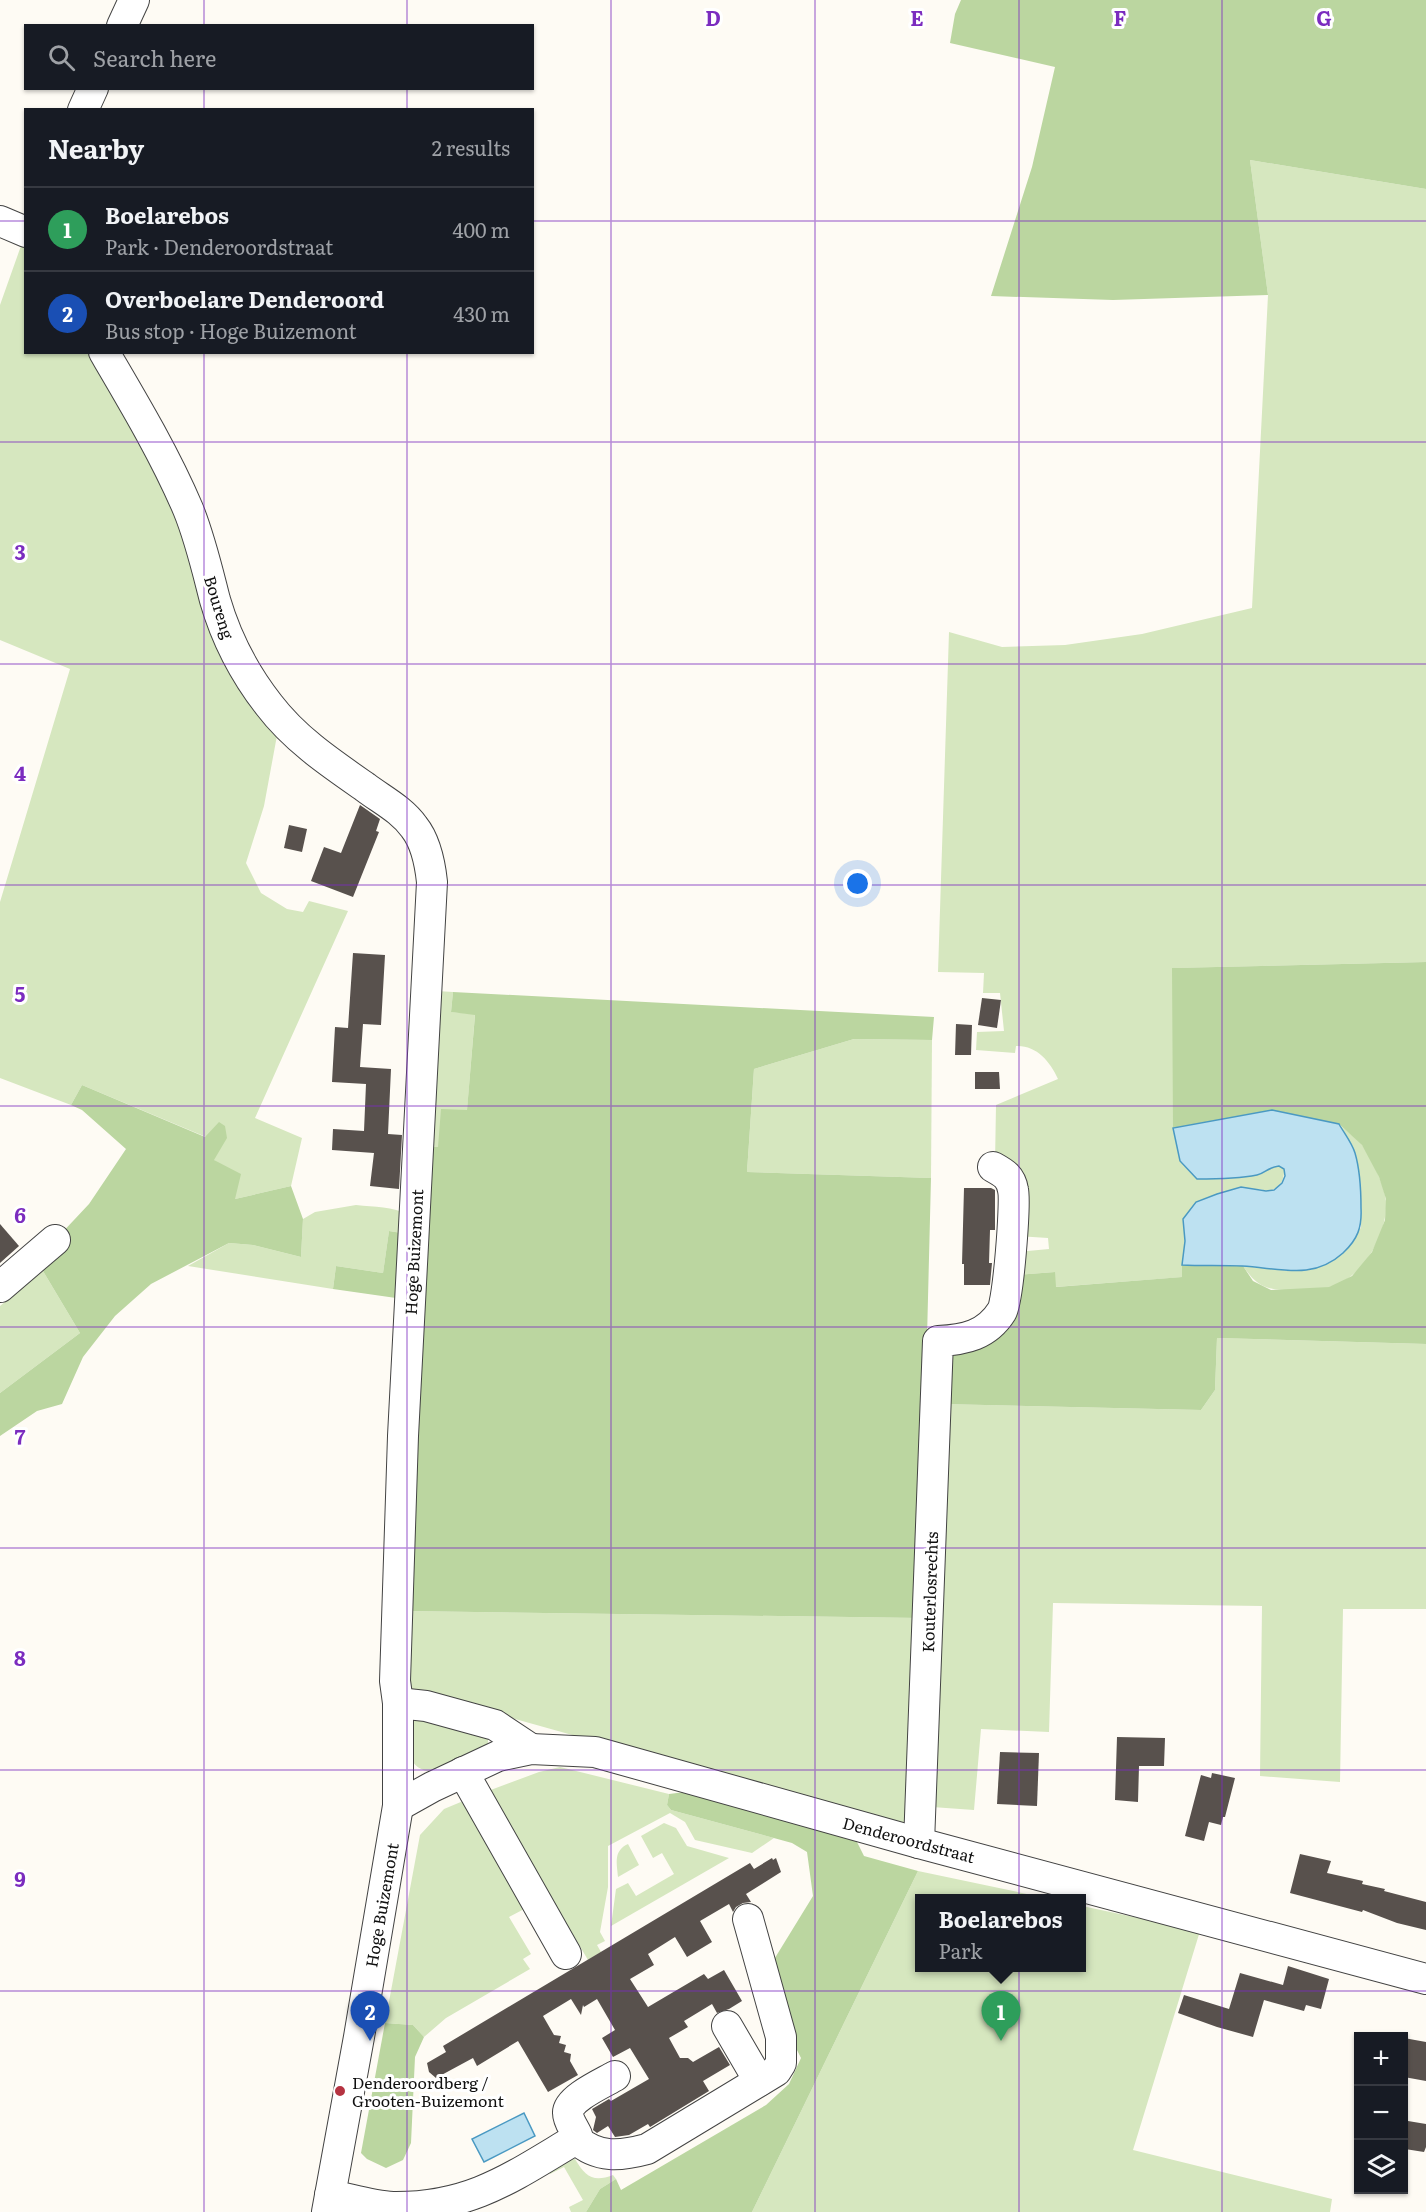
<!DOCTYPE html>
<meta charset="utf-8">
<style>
body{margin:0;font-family:Literata,serif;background:#242831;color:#f1f3f6}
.controls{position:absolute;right:18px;bottom:18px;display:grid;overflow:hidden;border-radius:0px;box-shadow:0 2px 4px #0004}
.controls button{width:54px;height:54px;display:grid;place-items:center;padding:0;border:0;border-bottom:2px solid #363941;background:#171b24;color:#f1f3f6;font:30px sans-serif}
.you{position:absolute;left:858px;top:884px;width:21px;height:21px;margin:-15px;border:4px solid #fff;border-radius:50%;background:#1a73e8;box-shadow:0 0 0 9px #1a73e833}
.badge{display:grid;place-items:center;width:39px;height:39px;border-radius:50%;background:#d69da5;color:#fff;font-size:20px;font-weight:700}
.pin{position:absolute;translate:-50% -50px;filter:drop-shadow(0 2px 3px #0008)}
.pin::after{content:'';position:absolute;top:32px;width:21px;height:18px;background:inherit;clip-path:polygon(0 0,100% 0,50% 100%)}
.popup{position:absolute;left:915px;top:1894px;width:171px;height:78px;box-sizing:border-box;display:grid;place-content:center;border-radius:0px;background:#171b24;filter:drop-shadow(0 2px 4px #0005);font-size:20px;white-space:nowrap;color:#9ea1a6}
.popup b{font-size:22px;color:#f1f3f6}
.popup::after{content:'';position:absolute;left:50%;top:100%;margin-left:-12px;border:12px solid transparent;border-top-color:#171b24}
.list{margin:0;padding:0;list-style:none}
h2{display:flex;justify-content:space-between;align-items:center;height:78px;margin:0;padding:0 24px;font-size:26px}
h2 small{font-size:20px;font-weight:400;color:#9ea1a6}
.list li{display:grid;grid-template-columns:39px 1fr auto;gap:18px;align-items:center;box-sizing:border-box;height:84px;padding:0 24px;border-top:2px solid #363941}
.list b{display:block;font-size:22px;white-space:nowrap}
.list p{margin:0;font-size:20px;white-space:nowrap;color:#9ea1a6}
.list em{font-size:20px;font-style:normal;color:#9ea1a6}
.icon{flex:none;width:33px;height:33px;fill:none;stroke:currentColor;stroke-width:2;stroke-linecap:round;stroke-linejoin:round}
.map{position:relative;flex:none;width:1426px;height:2212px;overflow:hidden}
.search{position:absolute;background:#171b24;box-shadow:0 2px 4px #0004;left:24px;top:24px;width:510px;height:66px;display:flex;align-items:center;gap:15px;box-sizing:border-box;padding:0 21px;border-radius:0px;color:#9ea1a6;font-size:22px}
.panel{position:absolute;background:#171b24;box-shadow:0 2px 4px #0004;left:24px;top:108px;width:510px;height:246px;border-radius:0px}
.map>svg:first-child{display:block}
</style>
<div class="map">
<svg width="1426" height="2212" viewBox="0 0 1426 2212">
<rect width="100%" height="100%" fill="#fefbf4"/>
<g fill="#d6e7bf">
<path d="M1250 160 1426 189V962L1173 968V1128L1180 1161 1197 1179 1238 1178 1269 1167 1279 1166 1284 1169C1285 1185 1274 1194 1259 1189L1183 1219 1185 1241 1183 1277 1055 1287V1272L1016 1275 1017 1252 1049 1249 1048 1238 1017 1236 995 1163 996 1105 1058 1079C1050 1061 1036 1045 1016 1046L1015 1053 976 1050 977 1032 1004 1031 1000 993H983L984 973 938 972 949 632 1002 647 1065 645 1142 634 1252 608 1268 295Z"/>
<path d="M22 243 26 246V352L94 353 136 427 278 730 264 806 246 863 261 893 287 909 303 912 309 901 348 911 255 1118 302 1138 291 1186 235 1199 214 1160 206 1137 82 1085 71 1105 0 1078V902L70 669 0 640V305Z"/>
<path d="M437 991 453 992 451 1012 475 1014 467 1111 438 1147 424 1146Z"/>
<path d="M854 1039 932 1040 931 1178 747 1172 754 1069Z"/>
<path d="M1339 1124C1346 1131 1357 1138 1363 1146 1371 1158 1385 1186 1386 1201 1388 1234 1363 1278 1330 1287 1318 1291 1304 1290 1293 1290 1267 1290 1258 1288 1243 1266L1293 1271 1361 1228 1360 1184 1355 1152Z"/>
<path d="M356 1205C375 1207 392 1206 409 1215L408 1234 389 1231 383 1273 336 1266 333 1289 188 1266 229 1243 253 1245 301 1257 303 1219 315 1212Z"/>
<path d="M43 1271 80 1333 0 1393V1306Z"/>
<path d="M1217 1338 1426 1344V1609H1343L1340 1782 1260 1776 1262 1606 1053 1603 1049 1732 981 1729 974 1810 932 1807 941 1404 1201 1410 1215 1390Z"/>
<path d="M405 1611 920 1618 908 1829 404 1688Z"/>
<path d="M420 1717 488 1736V1743L485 1747 430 1772C403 1766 410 1745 411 1723Z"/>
<path d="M560 1767 669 1794 667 1805 671 1810 774 1838 752 1853 695 1840 685 1822 670 1813 608 1846V1887L600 1932 605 1941 597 1945 601 1952 588 1960 488 1791 539 1772Z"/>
<path d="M468 1799 528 1907 509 1917 531 1954 523 1959 530 1969 446 2018 424 2037 413 2025 385 2023 420 1835 444 1809Z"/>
<path d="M664 1823 676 1828 687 1846 729 1858 611 1926 616 1889 628 1883 636 1896 674 1874 662 1853 653 1858 641 1836Z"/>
<path d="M628 1844 639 1865 618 1877C617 1863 613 1851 628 1844Z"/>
<path d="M918 1871 1046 1898H920V1968H1082V1906L1200 1931 1133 2150 1332 2199 1330 2212H752Z"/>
<path d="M575 2159C585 2176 593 2183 613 2175L616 2179 600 2189 586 2212H571L569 2207 583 2200 564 2167 550 2174 548 2171 569 2160Z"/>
</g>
<g fill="#bbd6a0">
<path d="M961 0H1426V189L1250 160 1268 295 1113 300 991 296 1032 167 1055 67 950 43 955 14Z"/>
<path d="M1426 962V1344L1217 1338 1215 1390 1201 1410 941 1404 951 1357 993 1335 1016 1275 1055 1272 1056 1287 1182 1277V1265L1243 1266 1253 1281 1271 1290 1329 1287 1352 1276 1372 1252 1385 1220 1386 1199 1379 1177 1362 1145 1339 1124 1272 1110 1173 1128 1172 968Z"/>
<path d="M453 992 934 1017 932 1040 854 1039 754 1069 747 1172 931 1178 920 1618 405 1611 424 1146 438 1147 441 1109 467 1110 475 1015 451 1012Z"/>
<path d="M82 1085 205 1137 219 1122 225 1126 227 1138 214 1160 241 1174 235 1199 291 1186 303 1219 301 1257 253 1245 229 1243 151 1284 115 1316 83 1357 62 1404 37 1411 0 1436V1393L80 1333 43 1271 58 1237 89 1204 126 1149 82 1110 71 1105Z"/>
<path d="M389 1231 408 1234 403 1299 333 1289 336 1266 383 1273Z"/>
<path d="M693 1791 856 1840 864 1856 918 1871 752 2212H586L600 2189 616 2179 621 2190 766 2105 789 2084 801 2058 794 2044 770 1966 813 1896 807 1852 792 1843 671 1810 667 1805 669 1794Z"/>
<path d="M385 2023 413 2025 424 2037 415 2057 411 2143 403 2160 386 2168 367 2159 361 2153Z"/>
</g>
<g fill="#bde1f1" stroke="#4a99c2" stroke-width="1.5">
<path d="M1272 1110 1339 1124C1344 1133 1352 1143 1355 1153 1360 1170 1361 1190 1361 1208 1362 1227 1358 1239 1343 1253 1312 1281 1280 1268 1242 1266 1222 1265 1202 1266 1182 1265L1185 1241 1183 1219 1196 1202 1217 1194 1241 1187 1266 1191 1274 1190 1282 1183 1285 1176 1284 1169 1279 1166C1266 1168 1266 1173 1257 1175 1237 1179 1217 1179 1197 1179L1180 1161 1173 1128Z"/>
<path d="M524 2113 535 2136 484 2162 472 2139Z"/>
</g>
<g fill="#58514d">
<path d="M360 805 380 819 376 831 379 832 353 897 311 881 324 847 341 853Z"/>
<path d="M289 825 307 829 302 852 284 848Z"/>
<path d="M353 953 385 955 381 1025 363 1024 360 1067 391 1069 388 1134 402 1135 399 1189 370 1186 374 1153 332 1150 333 1129 364 1131 366 1084 332 1082 335 1027 348 1028Z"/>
<path d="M982 998 1001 1000 997 1028 978 1025Z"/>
<path d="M956 1024 972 1025 971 1055H955Z"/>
<path d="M975 1072H999L1000 1089H975Z"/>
<path d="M964 1188H991L995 1190V1230H990L989 1263H992L990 1285H964V1264H962Z"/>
<path d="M0 1224 19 1246 0 1263Z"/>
<path d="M1117 1737 1165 1738 1164 1766H1139L1138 1802 1115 1800Z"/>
<path d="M1000 1752 1039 1753 1037 1806 997 1804Z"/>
<path d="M1212 1773 1235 1778 1225 1817H1223L1221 1825 1209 1822 1204 1841 1185 1836 1201 1775 1211 1778Z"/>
<path d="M1300 1854 1331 1861 1327 1873 1363 1881 1362 1884 1385 1889 1384 1891 1426 1902V1930L1397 1923 1363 1910 1362 1912 1290 1893Z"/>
<path d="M772 1858 773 1860 776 1858 781 1872 746 1894 751 1902 743 1903 736 1907 733 1912 729 1904 700 1921 712 1942 687 1957 675 1937 648 1954 654 1965 630 1979 648 2007 704 1974 708 1979 724 1970 742 2001 729 2009 717 2013 712 2004 684 2021 688 2027 669 2038 680 2058H688L693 2062 719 2047 730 2065 703 2081 709 2091 650 2127 648 2124 629 2135 615 2137 608 2126 597 2133 593 2130 596 2117 592 2109 609 2099 611 2101 649 2079 630 2048 613 2057 602 2038 615 2030 597 1999 584 2007 583 2005 581 2015 571 1999 543 2016 554 2035 561 2036 559 2043 566 2045 564 2052 571 2054 570 2061 578 2075 548 2092 518 2041 477 2066 473 2058 436 2078 429 2072 427 2063 446 2052 443 2046 750 1863 754 1869Z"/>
<path d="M1288 1966 1329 1979 1321 2009 1306 2005 1304 2011 1264 2000 1253 2037 1217 2027 1178 2013 1184 1995 1229 2009 1240 1973 1283 1985Z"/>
<path d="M1404 2038 1426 2042V2081L1404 2077Z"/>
<path d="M1408 2121 1426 2124V2147L1424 2152 1405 2149Z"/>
</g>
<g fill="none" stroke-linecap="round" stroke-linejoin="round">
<g stroke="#434343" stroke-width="32">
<g id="minor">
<path d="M122 26 134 0"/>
<path d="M83 110 93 88"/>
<path d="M0 221 26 232"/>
<path d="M104 352C134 403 165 455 188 509 200 538 207 569 215 600 226 638 244 673 269 705 295 739 329 762 365 787 382 800 401 809 414 827 426 842 430 863 432 882L403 1436 395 1681 398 1703V1806L359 2037 327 2212"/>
<path d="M0 1287 55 1240"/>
<path d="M398 1703 426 1706 495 1725 531 1749"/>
<path d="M463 1772 566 1954"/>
<path d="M398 1806 432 1787 498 1756 531 1749 595 1752 919 1843 1426 1979"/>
<path d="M919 1843 938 1341C965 1340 987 1335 1002 1311 1008 1303 1016 1202 1013 1190 1011 1177 1004 1173 993 1167"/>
<path d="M727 2026 759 2081"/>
<path d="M576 2139C598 2159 621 2156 647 2149L776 2071 781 2063V2037L748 1919"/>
<path d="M330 2195C351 2199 372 2206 393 2207 471 2208 512 2177 576 2139L577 2135C574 2128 568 2121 568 2113 567 2099 603 2083 615 2076"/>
</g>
</g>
<use href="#minor" stroke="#fff" stroke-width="30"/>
</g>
<path fill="none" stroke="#7b2cbf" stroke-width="1.5" stroke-opacity="0.55" d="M204 0V26M407 0V26M611 0V2212M815 0V2212M1019 0V2212M1222 0V2212M204 88V110M407 88V110M0 221H26M532 221H1426M204 352V2212M407 352V2212M0 442H1426M0 664H1426M0 885H1426M0 1106H1426M0 1327H1426M0 1548H1426M0 1770H1426M0 1991H1426"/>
<circle fill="#b53341" stroke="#fff" stroke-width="2" cx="340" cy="2091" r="6"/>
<g text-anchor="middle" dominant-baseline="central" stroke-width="6" stroke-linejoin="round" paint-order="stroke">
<g font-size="16" fill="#101010" stroke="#fff">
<text transform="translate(220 607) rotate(73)">Boureng</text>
<text transform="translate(413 1252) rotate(-87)">Hoge Buizemont</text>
<text transform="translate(929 1592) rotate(-88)">Kouterlosrechts</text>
<text transform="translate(909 1839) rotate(15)">Denderoordstraat</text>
<text transform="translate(381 1905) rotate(-80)">Hoge Buizemont</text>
</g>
<g font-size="16" fill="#101010" stroke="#fff" text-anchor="start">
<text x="352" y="2082">Denderoordberg /<tspan x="352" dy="18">Grooten-Buizemont</tspan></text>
</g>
</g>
<g font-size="20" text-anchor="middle" font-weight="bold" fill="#7b2cbf" stroke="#fff" stroke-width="6" stroke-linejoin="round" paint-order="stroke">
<text x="713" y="26">D</text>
<text x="917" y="26">E</text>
<text x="1120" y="26">F</text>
<text x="1324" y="26">G</text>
<text x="20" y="560">3</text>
<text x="20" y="781">4</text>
<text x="20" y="1002">5</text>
<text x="20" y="1223">6</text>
<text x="20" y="1445">7</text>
<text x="20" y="1666">8</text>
<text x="20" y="1887">9</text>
</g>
</svg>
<div class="controls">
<button>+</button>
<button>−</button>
<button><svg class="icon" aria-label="layers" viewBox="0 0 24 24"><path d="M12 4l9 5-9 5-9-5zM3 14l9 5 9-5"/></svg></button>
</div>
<div class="you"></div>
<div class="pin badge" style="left:1001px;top:2041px;background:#2e9e5b">1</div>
<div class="popup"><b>Boelarebos</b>Park</div>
<div class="pin badge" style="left:370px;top:2041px;background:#1a4fb4">2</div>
<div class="search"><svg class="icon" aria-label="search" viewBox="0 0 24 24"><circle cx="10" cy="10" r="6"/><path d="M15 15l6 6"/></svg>Search here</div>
<section class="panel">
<h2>Nearby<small>2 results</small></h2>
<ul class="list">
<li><span class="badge" style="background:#2e9e5b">1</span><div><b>Boelarebos</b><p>Park · Denderoordstraat</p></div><em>400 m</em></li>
<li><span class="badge" style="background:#1a4fb4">2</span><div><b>Overboelare Denderoord</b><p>Bus stop · Hoge Buizemont</p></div><em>430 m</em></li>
</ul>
</section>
</div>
